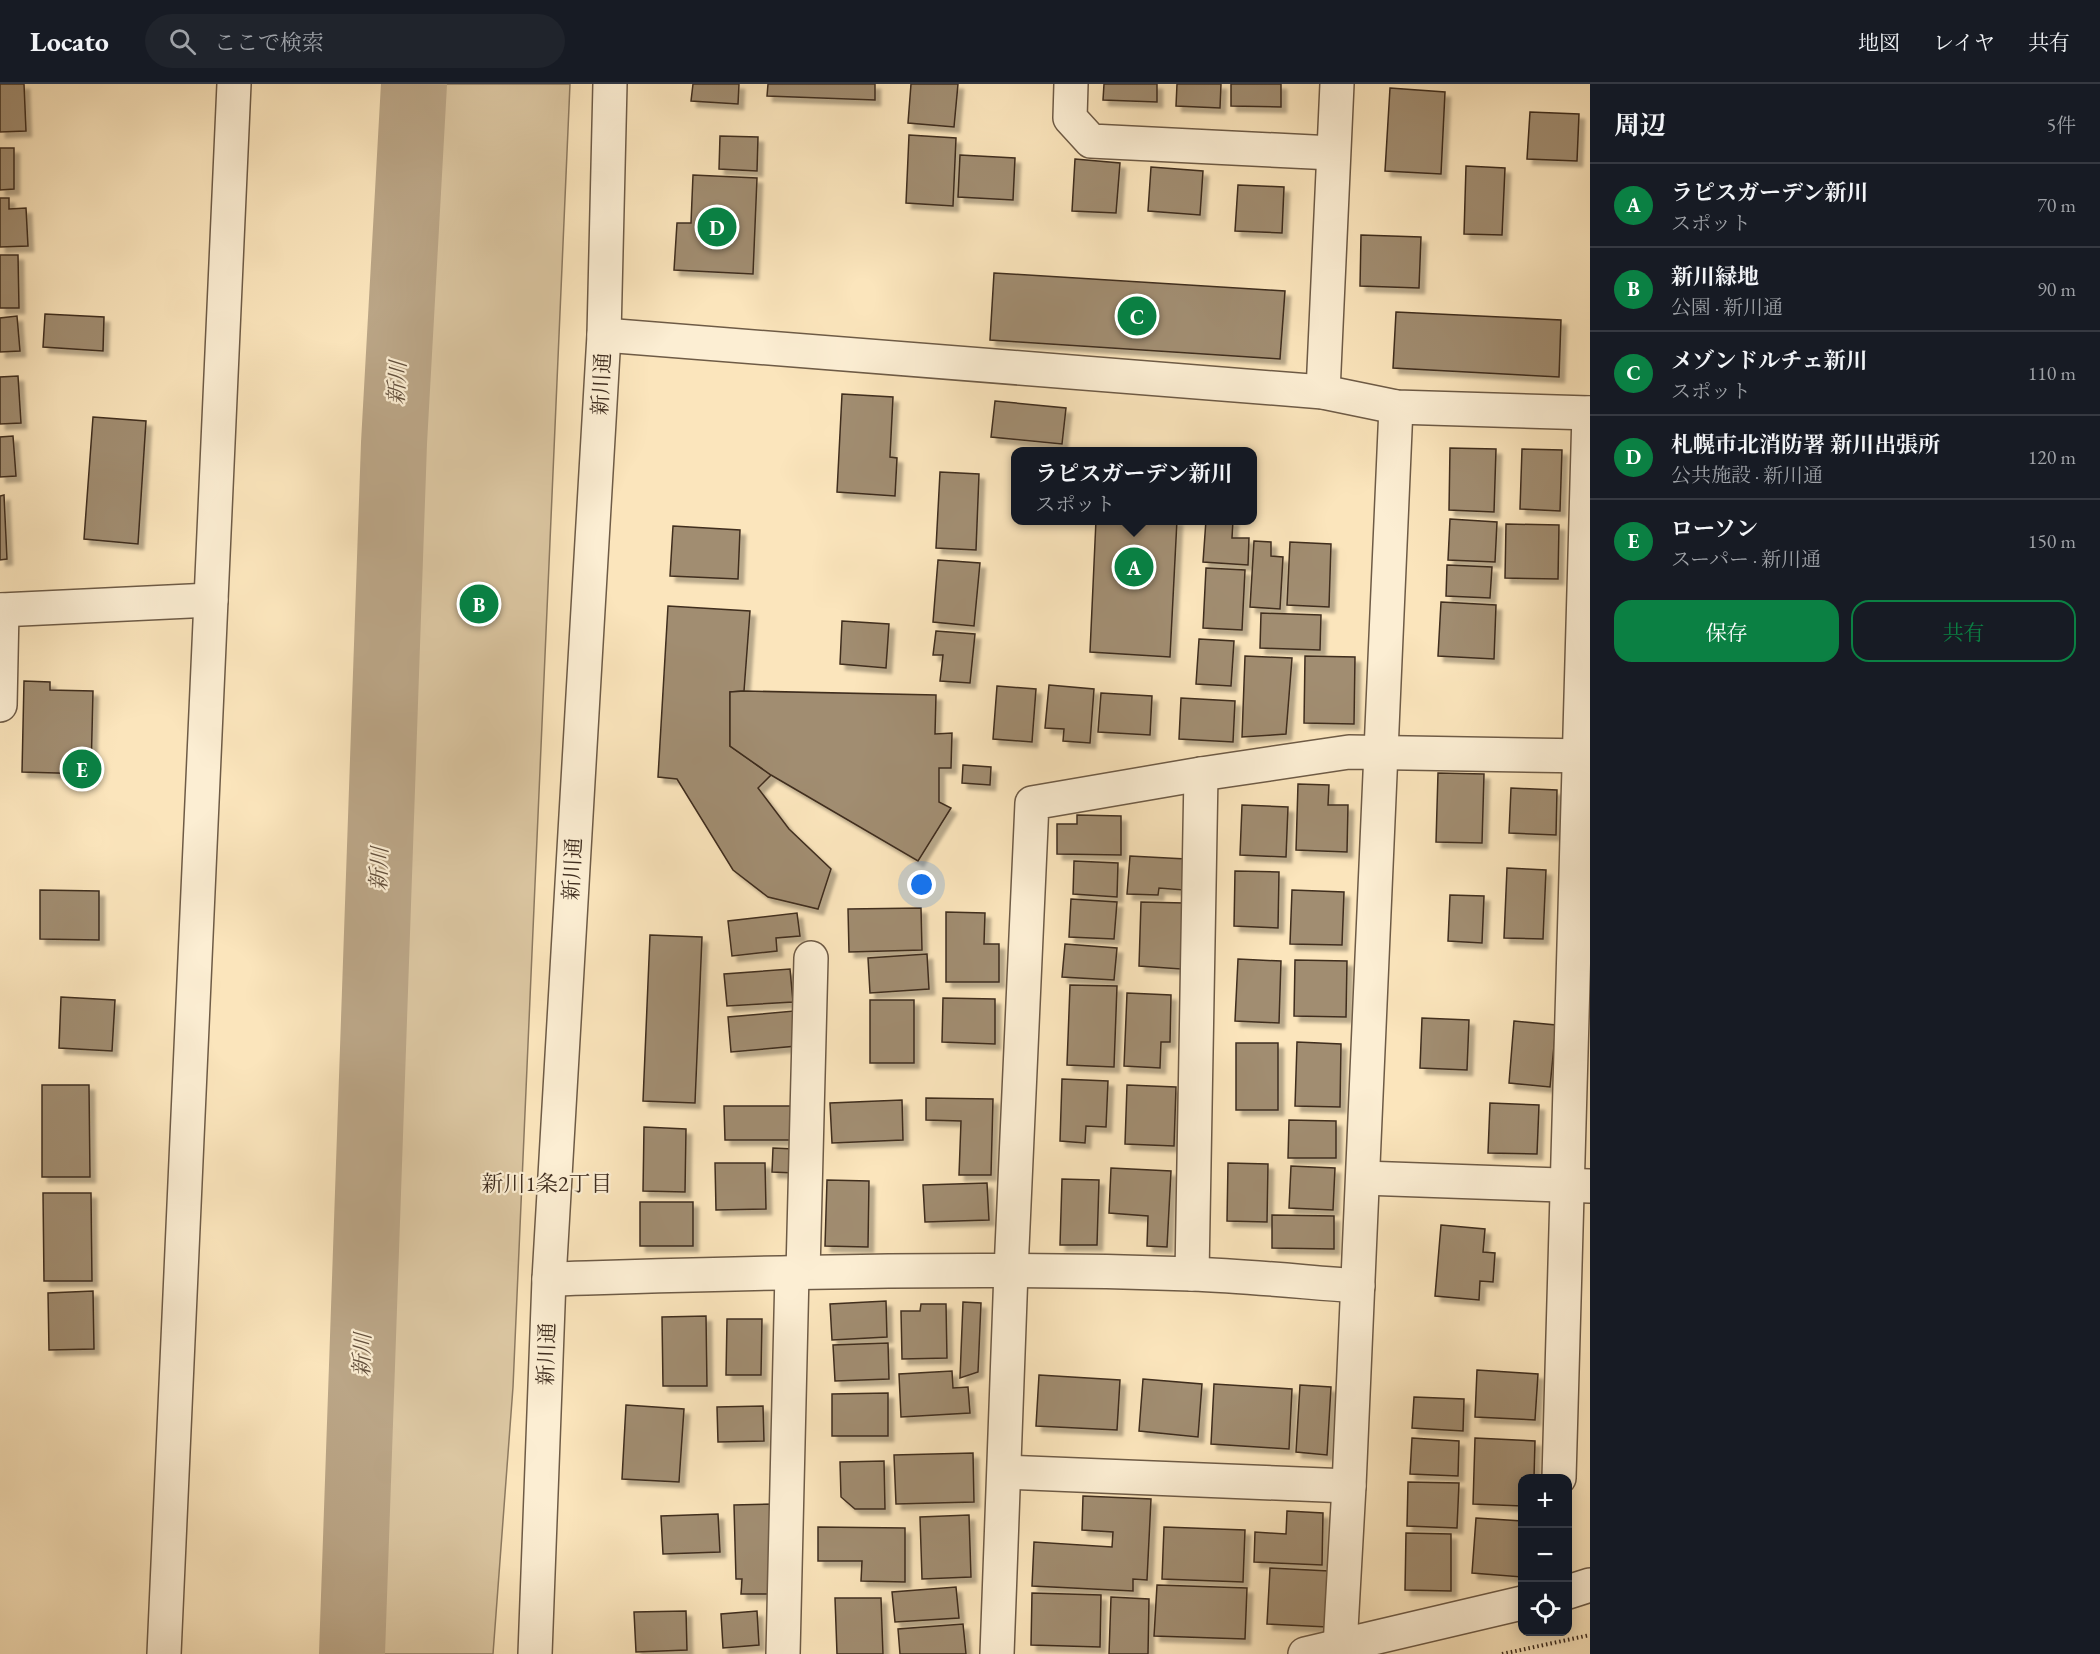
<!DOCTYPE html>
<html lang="ja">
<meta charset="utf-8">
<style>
body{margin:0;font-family:"EB Garamond","Noto Serif JP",serif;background:#20242c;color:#f1f3f6}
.controls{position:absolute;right:18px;bottom:18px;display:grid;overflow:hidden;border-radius:12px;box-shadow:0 3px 15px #0003}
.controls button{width:54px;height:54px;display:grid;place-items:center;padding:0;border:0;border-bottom:2px solid #363941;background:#171b24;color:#f1f3f6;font:30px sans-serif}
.you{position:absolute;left:922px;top:801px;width:21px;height:21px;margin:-15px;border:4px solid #fff;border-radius:50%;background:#1a73e8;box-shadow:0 0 0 9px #1a73e833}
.badge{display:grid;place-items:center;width:39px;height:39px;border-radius:50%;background:#0b8043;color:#fff;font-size:20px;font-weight:700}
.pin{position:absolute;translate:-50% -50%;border:3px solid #fff;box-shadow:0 2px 6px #0006}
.popup{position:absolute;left:1011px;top:363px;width:246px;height:78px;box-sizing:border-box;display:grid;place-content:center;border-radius:12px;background:#171b24;filter:drop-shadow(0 2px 4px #0005);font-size:20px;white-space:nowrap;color:#9ea1a6}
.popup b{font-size:22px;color:#f1f3f6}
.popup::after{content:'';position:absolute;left:50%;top:100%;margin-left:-12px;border:12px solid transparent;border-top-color:#171b24}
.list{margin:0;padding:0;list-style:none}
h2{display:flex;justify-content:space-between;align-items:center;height:78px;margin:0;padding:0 24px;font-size:26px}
h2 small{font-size:20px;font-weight:400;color:#9ea1a6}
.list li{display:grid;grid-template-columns:39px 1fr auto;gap:18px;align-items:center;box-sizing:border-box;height:84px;padding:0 24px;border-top:2px solid #363941}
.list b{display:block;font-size:22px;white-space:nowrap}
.list p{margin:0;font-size:20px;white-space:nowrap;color:#9ea1a6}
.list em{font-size:20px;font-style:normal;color:#9ea1a6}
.actions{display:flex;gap:12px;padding:18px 24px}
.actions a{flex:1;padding:14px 0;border:2px solid #0b8043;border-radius:18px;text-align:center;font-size:21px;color:#0b8043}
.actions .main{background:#0b8043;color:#fff}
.icon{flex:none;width:33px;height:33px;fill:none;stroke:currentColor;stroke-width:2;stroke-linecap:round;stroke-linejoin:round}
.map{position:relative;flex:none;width:1590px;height:1570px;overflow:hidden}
header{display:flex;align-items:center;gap:36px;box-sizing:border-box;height:84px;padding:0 30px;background:#171b24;border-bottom:2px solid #363941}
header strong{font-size:28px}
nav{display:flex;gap:33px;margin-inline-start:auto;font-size:21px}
.search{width:420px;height:54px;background:#20242c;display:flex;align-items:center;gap:15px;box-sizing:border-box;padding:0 21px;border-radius:33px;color:#9ea1a6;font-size:22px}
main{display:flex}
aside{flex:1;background:#171b24}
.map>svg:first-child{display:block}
</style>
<header>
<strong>Locato</strong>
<div class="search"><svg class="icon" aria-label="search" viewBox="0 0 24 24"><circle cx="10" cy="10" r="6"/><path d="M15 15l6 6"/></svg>ここで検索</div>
<nav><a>地図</a><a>レイヤ</a><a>共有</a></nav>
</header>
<main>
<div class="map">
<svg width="1590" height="1570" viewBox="0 0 1590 1570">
<defs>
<filter id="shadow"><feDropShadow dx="5.5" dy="5.5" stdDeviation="1.5" flood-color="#0004"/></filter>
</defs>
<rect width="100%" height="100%" fill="#fbe5bc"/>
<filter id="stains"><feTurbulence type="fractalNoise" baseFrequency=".00333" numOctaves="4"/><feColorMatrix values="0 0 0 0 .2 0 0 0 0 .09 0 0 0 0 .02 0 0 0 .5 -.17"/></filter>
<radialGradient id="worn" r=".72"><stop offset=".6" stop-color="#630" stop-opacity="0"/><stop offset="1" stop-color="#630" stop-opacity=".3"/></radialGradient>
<path fill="#dbc6a1" stroke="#8d7a60" stroke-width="1.5" d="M435 0H570L513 1303 493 1570H359L388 1040Z"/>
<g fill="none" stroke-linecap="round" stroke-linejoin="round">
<path stroke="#bba687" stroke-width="66" d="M352 1570 394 359 414 0"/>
</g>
<g fill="#a18d71" stroke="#3f2d1f" stroke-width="1.5" filter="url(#shadow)">
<path d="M0 0H24L26 47 0 48Z"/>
<path d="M693 0H739L738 20 691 17Z"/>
<path d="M768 0H875V16L767 12Z"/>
<path d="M911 0H958L954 43 908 39Z"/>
<path d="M1104 0H1157V18L1103 16Z"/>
<path d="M1177 0H1221L1220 24 1176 22Z"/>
<path d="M1231 0H1281V23L1231 22Z"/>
<path d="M1390 4 1445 8 1441 90 1385 87Z"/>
<path d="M1530 28 1579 30 1577 77 1527 75Z"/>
<path d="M909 51 956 54 953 122 906 119Z"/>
<path d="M720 52 758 53 757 87 719 85Z"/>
<path d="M0 64H14V105L0 106Z"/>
<path d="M960 71 1015 74 1013 116 958 113Z"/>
<path d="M1075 75 1120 79 1116 129 1072 127Z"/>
<path d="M1466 82 1505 84 1502 151 1464 150Z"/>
<path d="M1151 83 1203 87 1200 131 1148 127Z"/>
<path d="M693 91 757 94 753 190 674 186 677 139H691Z"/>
<path d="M1238 101 1284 103 1282 149 1235 147Z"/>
<path d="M0 114H9V125L26 124 28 162 0 163Z"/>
<path d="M1361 151 1421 153 1419 204 1360 202Z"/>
<path d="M0 171H18L19 224H0Z"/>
<path d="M994 189 1285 207 1280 275 990 256Z"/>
<path d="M1396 228 1561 236 1559 293 1393 284Z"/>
<path d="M45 230 104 233 103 267 43 263Z"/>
<path d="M17 232 20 267 0 268V234Z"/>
<path d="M18 292 21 339 0 340V293Z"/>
<path d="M842 310 893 313 890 373 897 374 895 412 837 408Z"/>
<path d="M995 317 1066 324 1062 360 991 353Z"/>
<path d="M93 333 146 337 138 460 84 455Z"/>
<path d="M13 352 16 392 0 393V353Z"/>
<path d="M1450 364 1496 365 1494 428 1449 426Z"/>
<path d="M1522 365 1562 366 1560 427 1520 425Z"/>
<path d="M940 388 979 390 976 466 936 464Z"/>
<path d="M4 411 7 475 0 476V412Z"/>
<path d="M1450 435 1497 438 1495 478 1448 476Z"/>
<path d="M1096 436H1177L1170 573 1090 568Z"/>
<path d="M1206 436H1233L1232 454H1249L1248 481 1203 478Z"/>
<path d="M1506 440 1559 441 1558 495 1505 494Z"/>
<path d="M673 442 740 446 738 495 670 492Z"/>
<path d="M1254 457 1271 458V472L1283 473 1280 525 1250 523Z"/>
<path d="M1290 458 1331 460 1329 523 1287 521Z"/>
<path d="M938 476 980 479 974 542 933 538Z"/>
<path d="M1447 481 1492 483 1490 514 1446 512Z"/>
<path d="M1206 484 1245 486 1242 546 1203 544Z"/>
<path d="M1441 518 1496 521 1494 575 1438 572Z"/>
<path d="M668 522 750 527 744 607 730 608V662L771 691 758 704 789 745 831 785 818 825 768 813 733 786 677 695 658 693Z"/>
<path d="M1261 529 1321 531 1320 566 1260 564Z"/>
<path d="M842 537 889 540 886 584 840 580Z"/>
<path d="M936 547 975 550 970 599 940 597 943 571H933Z"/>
<path d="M1199 555 1234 557 1231 602 1196 600Z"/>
<path d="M1245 572 1292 574 1286 650 1242 653Z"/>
<path d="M1305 572 1355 573 1354 640 1304 639Z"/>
<path d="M24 597 50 598V606L93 607 91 690 22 688Z"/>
<path d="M1049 601 1094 605 1090 659 1063 657 1064 645 1045 644Z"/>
<path d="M997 602 1036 605 1032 658 993 655Z"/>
<path d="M744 607 936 611 935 650 952 649 951 684H939V718L951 724 918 777 771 691 730 662V608Z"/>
<path d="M1101 609 1152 612 1150 651 1098 648Z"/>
<path d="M1181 614 1235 617 1233 658 1179 655Z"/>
<path d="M963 681 991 683 990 701 962 699Z"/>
<path d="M1438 689 1484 690 1482 759 1436 758Z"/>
<path d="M1298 700 1329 701 1328 721H1348L1347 768 1296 766Z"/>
<path d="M1511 704 1557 706 1556 751 1509 749Z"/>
<path d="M1242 721 1288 723 1286 773 1240 771Z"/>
<path d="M1077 731 1121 732V771L1057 770V740H1077Z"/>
<path d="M1130 772 1186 775 1184 806 1159 804 1158 811 1127 810Z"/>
<path d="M1074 777 1118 779 1117 813 1073 810Z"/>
<path d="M1507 784 1546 786 1543 855 1504 854Z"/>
<path d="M1235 787 1279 788 1278 844 1234 842Z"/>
<path d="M40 806 99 807V856L40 855Z"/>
<path d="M1292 806 1344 808 1342 861 1290 860Z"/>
<path d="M1450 811 1484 812 1482 859 1448 857Z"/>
<path d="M1071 815 1117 818 1114 855 1069 853Z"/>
<path d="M1141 818 1184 819 1181 885 1139 882Z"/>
<path d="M921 824 922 866 849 868 848 825Z"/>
<path d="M946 828 985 829 984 860H999V898H946Z"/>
<path d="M797 829 800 852 776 854 777 867 732 872 728 837Z"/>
<path d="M650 851 702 853 695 1019 643 1017Z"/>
<path d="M1065 860 1117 864 1114 896 1062 893Z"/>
<path d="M927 870 929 905 870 909 868 874Z"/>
<path d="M1238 875 1281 877 1279 939 1235 937Z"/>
<path d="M1295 876 1347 877 1346 933 1294 932Z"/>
<path d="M790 885 793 918 727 922 724 890Z"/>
<path d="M1070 901 1117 902 1114 983 1067 981Z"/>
<path d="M1127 909 1171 911 1170 958H1161L1160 984 1124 982Z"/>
<path d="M61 913 115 916 112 967 59 964Z"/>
<path d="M943 914 995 915V960L942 958Z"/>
<rect x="870" y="916" width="44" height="63"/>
<path d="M794 927 797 962 731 968 728 933Z"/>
<path d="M1422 934 1469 936 1467 986 1420 984Z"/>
<path d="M1514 937 1556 941 1550 1003 1509 999Z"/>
<path d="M1297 958 1341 960 1340 1023 1295 1022Z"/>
<rect x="1236" y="959" width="42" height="67"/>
<path d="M1062 995 1108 997 1106 1043 1086 1042 1085 1059 1060 1057Z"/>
<path d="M42 1001H89L90 1093H42Z"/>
<path d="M1127 1001 1176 1003 1174 1062 1125 1060Z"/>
<path d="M926 1014 993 1015 991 1091H959L961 1037 926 1036Z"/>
<path d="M902 1016 903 1056 832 1059 830 1019Z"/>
<path d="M1490 1019 1539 1021 1537 1070 1488 1069Z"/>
<path d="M724 1022H792L791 1056H725Z"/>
<path d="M1289 1036 1336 1037V1074H1288Z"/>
<path d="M644 1043 686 1045 685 1108 643 1107Z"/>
<path d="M773 1064 795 1065V1089L772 1088Z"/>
<path d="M715 1079H765L766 1125 716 1126Z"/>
<path d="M1228 1079 1268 1080 1267 1138 1227 1137Z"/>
<path d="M1291 1082 1335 1084 1333 1126 1289 1124Z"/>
<path d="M1111 1084 1171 1087 1167 1163 1147 1162 1148 1132 1109 1129Z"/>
<path d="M1062 1095 1099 1096 1097 1161H1060Z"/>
<path d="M827 1096 869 1097 868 1163 825 1162Z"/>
<path d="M987 1099 989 1136 925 1138 923 1101Z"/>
<path d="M43 1109H91L92 1197H44Z"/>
<rect x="640" y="1118" width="53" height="44"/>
<path d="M1272 1131 1334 1132V1165L1272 1164Z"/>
<path d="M1441 1141 1485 1145 1483 1168 1495 1169 1493 1198 1480 1197 1479 1216 1435 1212Z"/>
<path d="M93 1207 94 1265 49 1266 48 1209Z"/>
<path d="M886 1217 887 1253 832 1256 830 1220Z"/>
<path d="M963 1218 981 1219 978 1288 960 1294Z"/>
<path d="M921 1220H946L947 1274 902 1275 901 1227H920Z"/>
<path d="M706 1232 707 1302H663L662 1233Z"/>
<path d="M727 1235H762L761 1291H726Z"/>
<path d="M888 1259 889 1295 835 1297 833 1261Z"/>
<path d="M1477 1286 1538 1290 1535 1336 1475 1333Z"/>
<path d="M952 1287 953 1304 968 1303 970 1329 901 1333 899 1290Z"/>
<path d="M1039 1291 1120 1296 1117 1346 1036 1342Z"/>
<path d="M1143 1295 1202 1300 1198 1353 1139 1347Z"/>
<path d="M1214 1300 1292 1305 1289 1365 1211 1360Z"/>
<path d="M1300 1301 1331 1303 1327 1371 1296 1368Z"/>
<path d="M888 1309V1352H832V1310Z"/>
<path d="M1414 1313 1464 1315 1463 1347 1412 1344Z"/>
<path d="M626 1321 684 1325 679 1398 622 1395Z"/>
<path d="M763 1322 764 1357 718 1358 717 1323Z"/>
<path d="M1412 1354 1459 1357 1458 1392 1410 1390Z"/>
<path d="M1475 1354 1535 1357 1534 1394H1522V1422L1473 1420Z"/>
<path d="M973 1369 974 1418 896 1420 894 1371Z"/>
<path d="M884 1377 885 1425H855L841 1413 840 1378Z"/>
<path d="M1408 1398 1459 1399 1457 1444 1407 1442Z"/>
<path d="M1083 1412 1151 1415 1147 1496 1133 1495V1507L1032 1502 1034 1458 1112 1463 1113 1448 1082 1446Z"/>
<path d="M773 1420 775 1510H741L742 1495H736L734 1421Z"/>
<path d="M1287 1427 1323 1429 1322 1481 1254 1478 1255 1448 1286 1450Z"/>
<path d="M718 1430 720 1468 663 1470 661 1432Z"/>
<path d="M969 1431 971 1493 922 1495 920 1433Z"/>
<path d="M1476 1434 1522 1437V1493L1472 1489Z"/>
<path d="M818 1443 905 1444V1498L861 1497 862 1477H818Z"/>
<path d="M1164 1443 1245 1446 1243 1498 1162 1495Z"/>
<path d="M1406 1449 1451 1450V1507L1405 1506Z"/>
<path d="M1270 1484 1329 1487 1327 1543 1267 1540Z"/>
<path d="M1157 1501 1247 1504 1245 1555 1154 1552Z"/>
<path d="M956 1503 959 1534 895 1538 892 1508Z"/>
<path d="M1032 1509 1101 1511 1100 1563 1031 1561Z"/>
<path d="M1111 1513 1149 1515 1148 1570H1109Z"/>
<path d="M835 1514H881L883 1570H837Z"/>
<path d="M686 1527 687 1566 636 1568 634 1528Z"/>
<path d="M757 1527 759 1561 723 1564 721 1530Z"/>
<path d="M963 1540 966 1570H900L898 1545Z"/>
</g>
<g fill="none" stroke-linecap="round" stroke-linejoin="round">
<g stroke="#6e5b46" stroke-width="36">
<g id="minor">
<path d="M1071 0 1070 34 1091 57 1333 69"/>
<path d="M604 251 1323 308 1396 323 1590 329"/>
<path d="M1323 308 1337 0"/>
<path d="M0 526 211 516"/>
<path d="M0 621 2 526"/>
<path d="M1363 1094 1590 1102"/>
<path d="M803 1188 811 874"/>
<path d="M1192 1190 1201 690"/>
<path d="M549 1195C762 1189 977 1182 1191 1190 1247 1192 1303 1198 1358 1202"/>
<path d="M1005 1388 1349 1402"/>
<path d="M1559 1394 1589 329"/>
<path d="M1568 1508 1590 1501"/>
<path d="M1340 1563 1349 1402 1396 323"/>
<path d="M164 1570 234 0"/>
<path d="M535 1570 549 1195 604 251 610 0"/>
<path d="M783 1570 792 1189"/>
<path d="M997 1570 1011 1187 1032 719 1201 690 1349 668 1590 672"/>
<path d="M1305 1570 1522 1519"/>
</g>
</g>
<path stroke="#3f2d1f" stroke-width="4" stroke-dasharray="1.5 3" stroke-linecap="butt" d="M1502 1570 1590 1551"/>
<use href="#minor" stroke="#fceed3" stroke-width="33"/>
</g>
<g text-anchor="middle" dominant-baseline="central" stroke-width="4.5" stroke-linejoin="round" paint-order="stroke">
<g font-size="21" fill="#3f2d1f" stroke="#fceed3">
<text transform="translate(601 300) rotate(-87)">新川通</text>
<text transform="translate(572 785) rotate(-87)">新川通</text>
<text transform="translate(546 1270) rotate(-88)">新川通</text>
</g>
<g font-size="22" font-style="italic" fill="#64513e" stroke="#fceed3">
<text transform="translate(397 299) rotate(-87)">新川</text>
<text transform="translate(379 785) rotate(-88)">新川</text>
<text transform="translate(362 1271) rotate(-88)">新川</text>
</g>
<g font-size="22" fill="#3f2d1f" stroke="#fceed3">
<text x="547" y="1099">新川1条2丁目</text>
</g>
</g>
<rect width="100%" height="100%" filter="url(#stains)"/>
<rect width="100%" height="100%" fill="url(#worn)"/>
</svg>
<div class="controls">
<button>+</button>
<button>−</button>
<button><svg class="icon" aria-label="locate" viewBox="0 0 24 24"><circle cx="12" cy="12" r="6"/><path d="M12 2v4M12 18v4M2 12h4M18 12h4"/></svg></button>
</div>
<div class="you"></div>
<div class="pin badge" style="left:1134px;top:483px">A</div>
<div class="popup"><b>ラピスガーデン新川</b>スポット</div>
<div class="pin badge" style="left:479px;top:520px">B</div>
<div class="pin badge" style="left:1137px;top:232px">C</div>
<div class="pin badge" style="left:717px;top:143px">D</div>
<div class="pin badge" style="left:82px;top:685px">E</div>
</div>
<aside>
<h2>周辺<small>5件</small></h2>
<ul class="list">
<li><span class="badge">A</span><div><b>ラピスガーデン新川</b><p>スポット</p></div><em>70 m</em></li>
<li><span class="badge">B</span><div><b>新川緑地</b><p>公園 · 新川通</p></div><em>90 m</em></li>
<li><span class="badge">C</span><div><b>メゾンドルチェ新川</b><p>スポット</p></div><em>110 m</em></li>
<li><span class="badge">D</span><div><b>札幌市北消防署 新川出張所</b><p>公共施設 · 新川通</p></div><em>120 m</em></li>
<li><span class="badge">E</span><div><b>ローソン</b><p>スーパー · 新川通</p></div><em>150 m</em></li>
</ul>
<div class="actions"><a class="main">保存</a><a>共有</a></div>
</aside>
</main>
